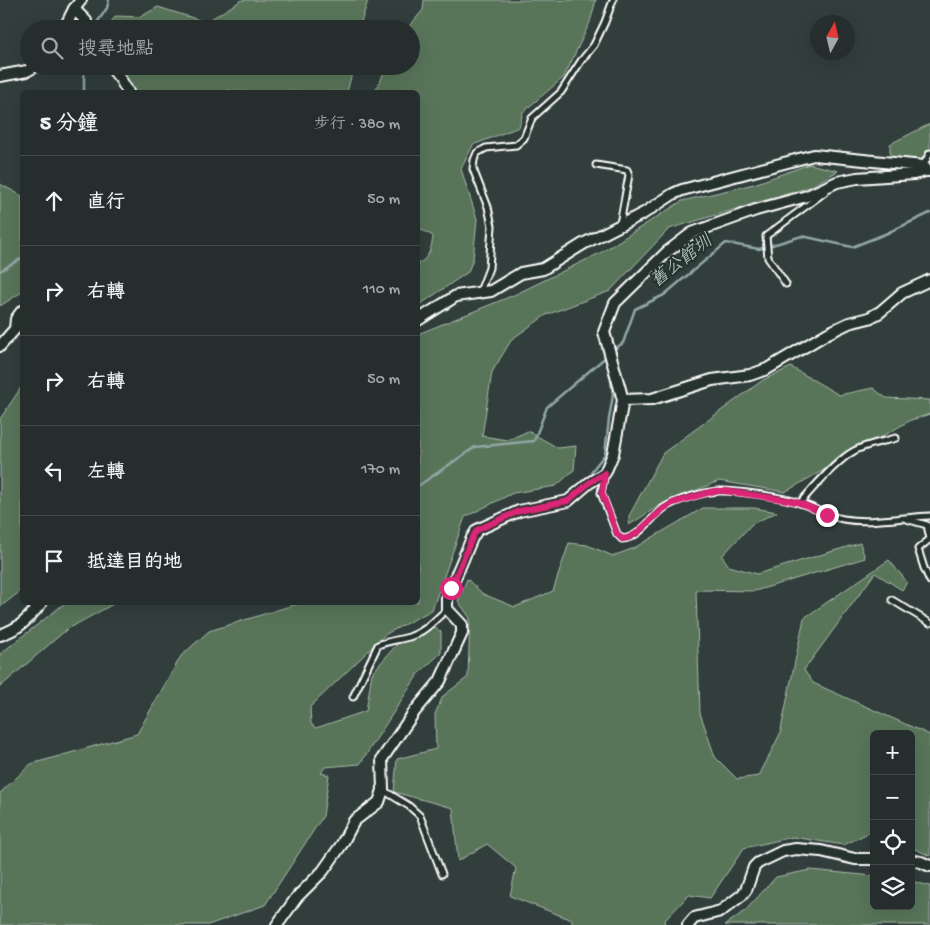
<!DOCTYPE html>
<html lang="zh-TW">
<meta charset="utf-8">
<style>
body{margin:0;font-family:"Gochi Hand","LXGW WenKai TC",sans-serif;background:#313a39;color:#f1f3f6}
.controls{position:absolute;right:15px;bottom:15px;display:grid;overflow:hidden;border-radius:8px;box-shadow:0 5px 20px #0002}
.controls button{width:45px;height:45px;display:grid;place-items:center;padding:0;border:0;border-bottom:1px solid #424a49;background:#252e2d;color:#f1f3f6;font:25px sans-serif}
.compass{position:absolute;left:810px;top:15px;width:45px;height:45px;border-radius:50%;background:#252e2d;box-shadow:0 5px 20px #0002;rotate:8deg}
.stop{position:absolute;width:15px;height:15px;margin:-11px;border:4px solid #db2777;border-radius:50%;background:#fff}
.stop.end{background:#db2777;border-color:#fff;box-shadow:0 1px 5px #0008}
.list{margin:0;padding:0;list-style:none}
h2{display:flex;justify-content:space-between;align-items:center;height:65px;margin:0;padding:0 20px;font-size:21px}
h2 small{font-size:16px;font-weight:400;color:#a3a8aa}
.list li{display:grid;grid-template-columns:32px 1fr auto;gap:15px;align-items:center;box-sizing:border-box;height:90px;padding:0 20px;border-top:1px solid #424a49}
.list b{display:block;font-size:19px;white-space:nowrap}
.list em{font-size:16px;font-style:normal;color:#a3a8aa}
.icon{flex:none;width:28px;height:28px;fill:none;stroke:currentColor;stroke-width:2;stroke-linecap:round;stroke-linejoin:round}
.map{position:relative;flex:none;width:930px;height:925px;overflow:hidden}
.search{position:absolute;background:#252e2d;box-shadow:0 5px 20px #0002;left:20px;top:20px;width:400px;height:55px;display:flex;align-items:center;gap:12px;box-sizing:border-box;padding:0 18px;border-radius:28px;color:#a3a8aa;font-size:19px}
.panel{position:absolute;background:#252e2d;box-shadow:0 5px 20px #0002;left:20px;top:90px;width:400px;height:515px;border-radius:8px}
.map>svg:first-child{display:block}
</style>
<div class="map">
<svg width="930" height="925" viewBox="0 0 930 925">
<rect width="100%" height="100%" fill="#313e3c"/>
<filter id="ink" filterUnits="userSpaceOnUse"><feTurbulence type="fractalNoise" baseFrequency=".02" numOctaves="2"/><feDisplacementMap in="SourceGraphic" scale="10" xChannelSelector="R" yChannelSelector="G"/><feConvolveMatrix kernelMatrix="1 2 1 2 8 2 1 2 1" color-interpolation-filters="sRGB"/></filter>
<g filter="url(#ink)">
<g fill="#59745a" stroke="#acbaac">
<path d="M242 0H289L291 1 294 0H368L359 29H105L116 16 140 17 158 7 206 22Z"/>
<path d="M424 0H596L590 22 564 77 523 112 519 127 473 145 461 169 477 219 473 259 468 272 418 306V263C429 260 432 246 433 236L418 228V92H374L381 80 386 66H411V29H407L423 10Z"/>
<path d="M119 66H354L347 92H233L231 90 224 92H135Z"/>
<path d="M930 124V164L890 161V144Z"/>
<path d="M810 164 838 171 810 187 669 229 610 291 546 315 512 339 492 372 482 436 508 440 528 431 558 448 576 446 574 470 556 486 513 493 465 517 432 610 386 634 310 707 311 724 316 728 366 711 372 673 399 642 434 627 441 632V653L419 673 360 764 325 767 321 773 329 775 323 816 265 905 208 925H0V793L31 764 137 734 181 656 209 631 300 603 418 602V334L514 295 600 253 682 201 754 184Z"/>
<path d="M0 184 22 196V292L0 306Z"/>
<path d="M791 367 839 395 873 388 886 398 930 400V414L911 420 785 492 719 481 662 504 629 525V516L663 453 763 380Z"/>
<path d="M22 386V590L0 607V419Z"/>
<path d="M703 508H754L777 512 752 524 722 556 729 566 757 574 860 543 865 558 755 591 696 590 700 713 715 757 737 779 759 776 780 734 804 618 889 560 907 582 902 590 875 573 804 670 813 683 930 735V856L911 847V734H874V830L844 845 793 837 744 848 710 898 689 895 665 920 664 925H572V920L510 896 516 868 487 844 458 861 453 808 394 792 397 759 436 749 435 714 443 696 468 677 470 618 458 601 467 579 483 594 515 607 553 591 569 543 587 545 613 556 634 548Z"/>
<path d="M65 603H115L66 630 0 687V654Z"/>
<path d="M810 870 874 876V906H911V881L930 886V925H725L745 911 776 877Z"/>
</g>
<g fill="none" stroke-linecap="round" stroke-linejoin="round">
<g stroke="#91a7a7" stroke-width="2.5">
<path d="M94 27 107 8 109 0"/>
<path d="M82 66 84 71V92"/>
<path d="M0 271 22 258"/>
<path d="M616 348 623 343 635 309 664 295 726 243 759 249 802 236 852 247 885 234 930 213"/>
<path d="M591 472 605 454 609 419 613 395 608 362"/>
<path d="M418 486 475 447 534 441 547 407 607 356"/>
</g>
<g stroke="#fff" stroke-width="9">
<g id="lane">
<path d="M596 165 627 170 629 175 620 224"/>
<path d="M923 166 930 153"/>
<path d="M786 284 768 258 766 236 825 192"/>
<path d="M479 294 489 268 492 226 488 207 473 169 474 160 477 153 486 148 516 145 524 138 532 118 561 92 581 61 594 45 605 22 613 0"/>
<path d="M605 474 601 493 617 534 622 539C640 538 650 518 664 508 675 500 704 492 718 491 735 490 783 497 800 503 815 508 827 516 843 519 870 524 902 517 930 516"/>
<path d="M800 503C813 488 837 460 854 451 867 444 882 442 896 438"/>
<path d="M906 519 927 525 930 539 918 549 924 568 930 581"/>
<path d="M892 600 930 623"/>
<path d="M353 697 378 645C388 641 398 640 409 637 425 632 435 620 447 609"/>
<path d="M383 790 409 806 420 816 442 874"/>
</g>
</g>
<g stroke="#fff" stroke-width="14">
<g id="street">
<path d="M74 9 86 21 87 29"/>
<path d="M64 29 74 9 81 0"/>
<path d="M110 66 121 80 128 92"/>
<path d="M0 76 27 71 36 66"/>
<path d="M418 320 456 296 491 291 521 273 543 269 583 244 644 213 673 194 682 190 814 155 923 166 929 171"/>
<path d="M0 346 15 329 16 319 22 311"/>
<path d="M623 400 652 399 712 380 750 375 767 369 828 333 849 323 869 318 880 312 902 293 930 280"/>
<path d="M0 635C21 628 28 619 42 602"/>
<path d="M911 860 921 862 930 866"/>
<path d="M277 925 297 897 323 871 342 844 354 821 379 802 383 790 382 759 415 711 440 681 462 633V625L447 609V597L472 538 477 530 519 511 568 501 589 483 605 473 613 454 623 400 604 332 615 303 667 252 692 233 756 210 807 196 837 182 857 178 914 174 930 170"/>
<path d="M688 925 694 918 721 911 742 895 746 890 754 867 758 863 783 851 796 849 821 851 855 859H874"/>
</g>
</g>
<use href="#lane" stroke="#26332d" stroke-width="5"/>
<use href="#street" stroke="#26332d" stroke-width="10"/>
</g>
</g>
<g fill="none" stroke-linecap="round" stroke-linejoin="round" filter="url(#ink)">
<path stroke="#db2777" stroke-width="6" d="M451 588 472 538 477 530 519 511 568 501 589 483 605 473 602 493 617 534 622 539 628 538 637 533 663 509 673 503 714 491H725L787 500 800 503 827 515"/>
</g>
<g text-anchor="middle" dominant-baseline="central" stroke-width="4.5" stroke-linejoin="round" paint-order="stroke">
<g font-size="18" font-style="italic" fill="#adbdbd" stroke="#26332d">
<text transform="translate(682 262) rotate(-38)">舊公館圳</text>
</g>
</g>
</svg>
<div class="controls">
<button>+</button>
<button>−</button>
<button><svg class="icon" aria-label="locate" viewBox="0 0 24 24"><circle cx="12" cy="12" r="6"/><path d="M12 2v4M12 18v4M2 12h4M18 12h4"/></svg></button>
<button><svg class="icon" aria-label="layers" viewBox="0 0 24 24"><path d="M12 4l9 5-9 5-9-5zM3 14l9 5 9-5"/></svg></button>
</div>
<svg class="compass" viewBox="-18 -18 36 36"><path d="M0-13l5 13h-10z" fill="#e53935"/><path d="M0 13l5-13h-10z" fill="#a3a8aa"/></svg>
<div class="stop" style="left:451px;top:588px"></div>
<div class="stop end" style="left:827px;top:515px"></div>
<div class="search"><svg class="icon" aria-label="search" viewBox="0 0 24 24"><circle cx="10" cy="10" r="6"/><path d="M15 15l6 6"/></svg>搜尋地點</div>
<section class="panel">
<h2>5 分鐘<small>步行 · 380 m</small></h2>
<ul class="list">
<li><svg class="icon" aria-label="ahead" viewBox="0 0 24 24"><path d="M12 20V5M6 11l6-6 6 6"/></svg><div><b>直行</b></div><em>50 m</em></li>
<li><svg class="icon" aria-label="right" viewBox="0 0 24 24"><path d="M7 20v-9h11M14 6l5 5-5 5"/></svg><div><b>右轉</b></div><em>110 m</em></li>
<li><svg class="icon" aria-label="right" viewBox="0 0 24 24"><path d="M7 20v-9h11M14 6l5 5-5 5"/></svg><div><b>右轉</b></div><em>50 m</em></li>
<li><svg class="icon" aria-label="left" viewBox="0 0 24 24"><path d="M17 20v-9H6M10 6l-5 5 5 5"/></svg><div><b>左轉</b></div><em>170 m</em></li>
<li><svg class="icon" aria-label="arrive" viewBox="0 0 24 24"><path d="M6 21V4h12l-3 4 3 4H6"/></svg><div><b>抵達目的地</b></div></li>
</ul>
</section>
</div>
